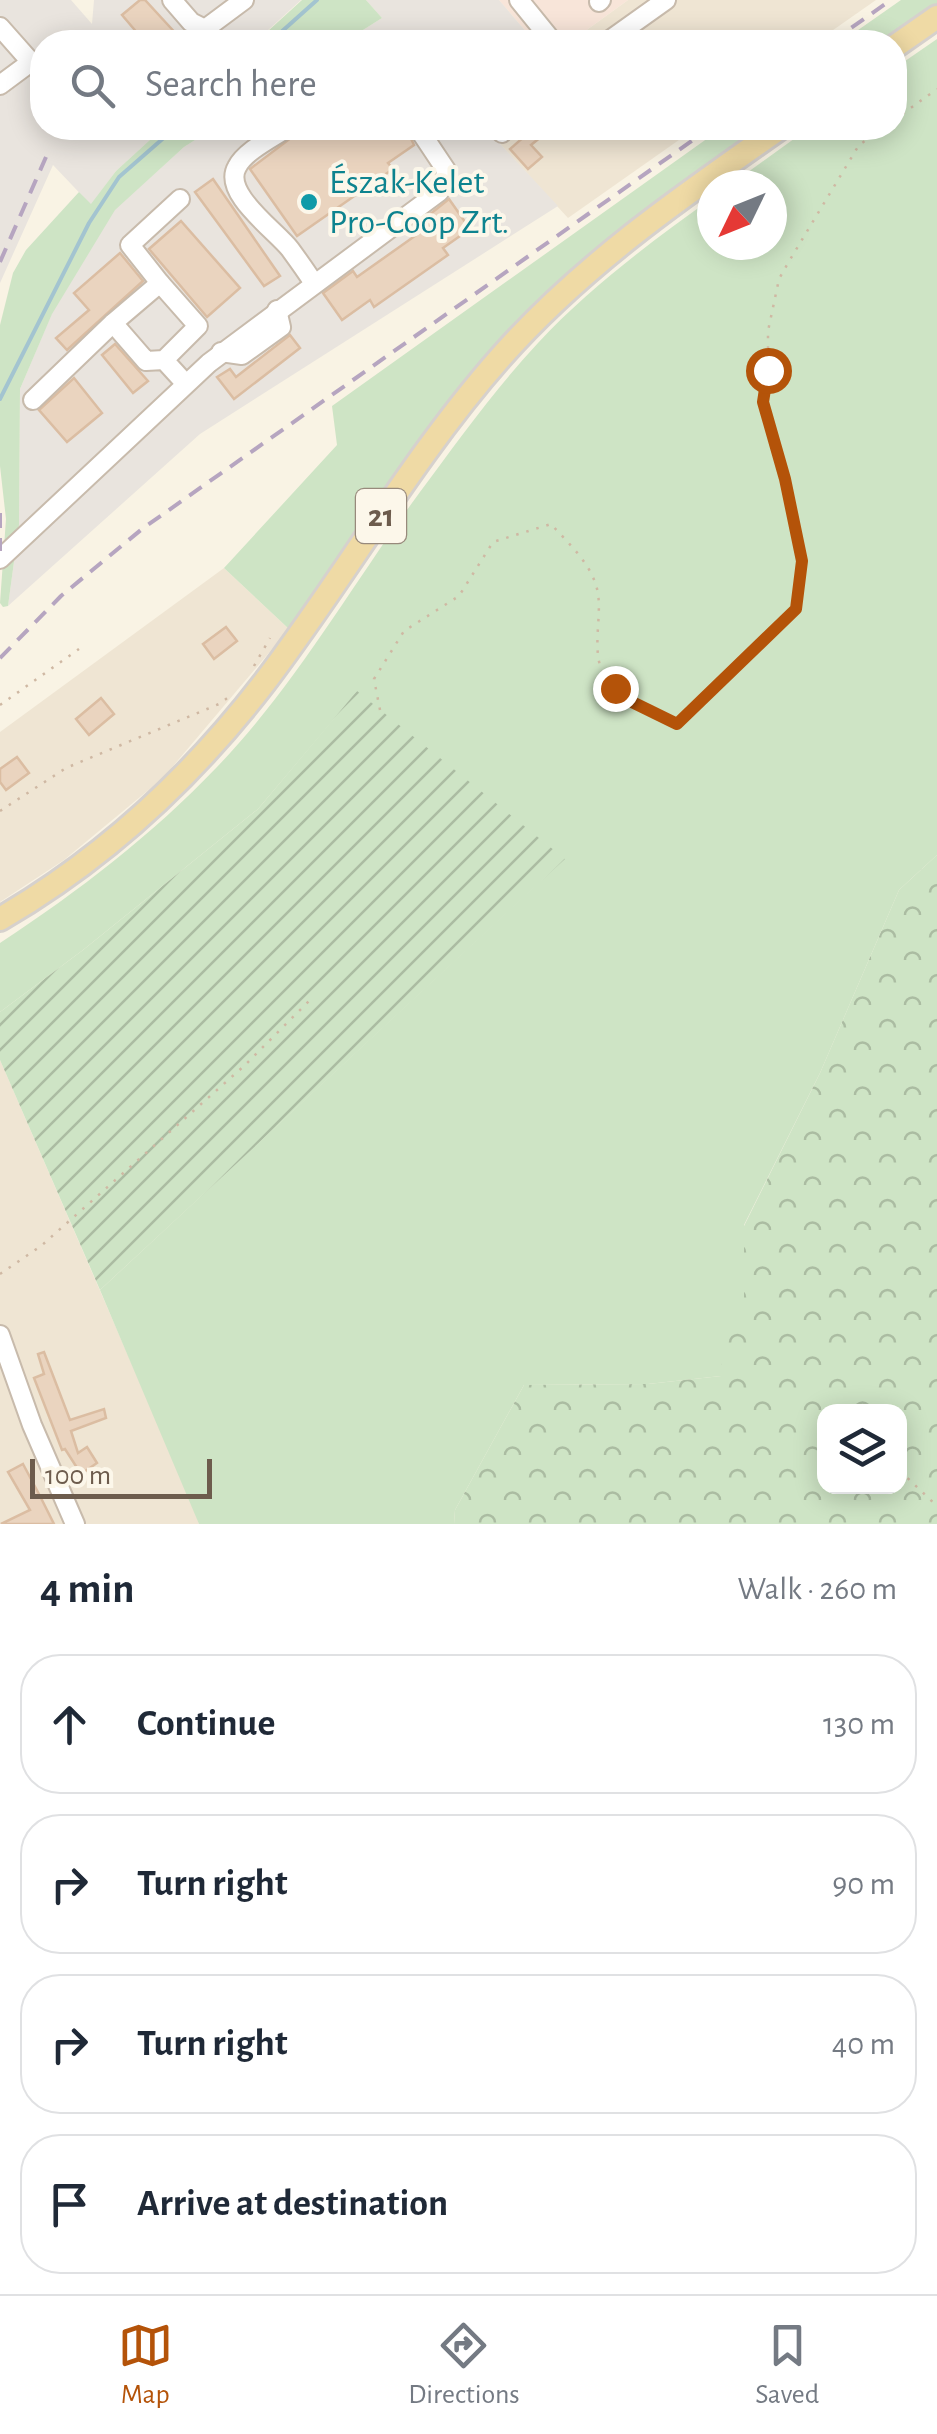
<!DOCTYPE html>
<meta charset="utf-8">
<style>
body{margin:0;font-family:"Alegreya Sans",sans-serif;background:#f2f2f3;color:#1f2937}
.controls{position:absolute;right:30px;bottom:30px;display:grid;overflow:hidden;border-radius:20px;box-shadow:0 5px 25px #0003}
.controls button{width:90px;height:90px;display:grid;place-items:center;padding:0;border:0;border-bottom:2px solid #e0e1e3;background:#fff;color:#1f2937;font:50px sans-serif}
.compass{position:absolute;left:697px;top:170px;width:90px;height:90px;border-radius:50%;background:#fff;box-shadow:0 5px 25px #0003;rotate:227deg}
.scale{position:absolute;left:30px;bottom:25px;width:182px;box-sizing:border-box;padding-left:10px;border:5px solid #6d5c4d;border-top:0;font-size:28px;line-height:35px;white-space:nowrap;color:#6d5c4d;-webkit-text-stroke:8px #fcf7ea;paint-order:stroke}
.stop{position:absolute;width:30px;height:30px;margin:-22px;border:8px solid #b45309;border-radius:50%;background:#fff}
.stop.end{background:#b45309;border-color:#fff;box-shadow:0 2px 10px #0008}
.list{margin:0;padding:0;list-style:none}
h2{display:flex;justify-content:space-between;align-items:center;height:130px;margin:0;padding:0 40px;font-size:42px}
h2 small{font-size:32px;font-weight:400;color:#747a83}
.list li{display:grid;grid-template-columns:65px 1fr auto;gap:30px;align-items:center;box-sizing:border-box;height:140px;margin:0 20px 20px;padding:0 20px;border:2px solid #e0e1e3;border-radius:40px}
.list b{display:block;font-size:38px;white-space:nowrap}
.list em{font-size:32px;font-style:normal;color:#747a83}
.icon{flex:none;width:55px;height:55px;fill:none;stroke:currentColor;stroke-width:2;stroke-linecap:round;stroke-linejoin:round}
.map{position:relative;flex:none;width:937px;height:1524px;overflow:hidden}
.search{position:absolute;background:#fff;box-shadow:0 5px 25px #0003;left:30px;right:30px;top:30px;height:110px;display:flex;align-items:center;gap:25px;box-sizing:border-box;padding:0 35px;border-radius:40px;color:#747a83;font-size:38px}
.sheet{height:770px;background:#fff}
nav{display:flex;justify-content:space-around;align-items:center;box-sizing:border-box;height:140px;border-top:2px solid #e0e1e3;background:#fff;font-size:28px;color:#747a83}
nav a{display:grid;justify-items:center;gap:5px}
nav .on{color:#b45309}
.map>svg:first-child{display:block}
</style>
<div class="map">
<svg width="937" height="1524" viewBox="0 0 937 1524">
<defs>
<pattern id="forest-crowns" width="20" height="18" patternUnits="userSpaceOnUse" patternTransform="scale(2.5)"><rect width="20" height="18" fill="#cee4c5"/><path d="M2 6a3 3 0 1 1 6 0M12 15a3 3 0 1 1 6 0" fill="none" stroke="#abbca2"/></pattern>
<pattern id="garden-furrows" width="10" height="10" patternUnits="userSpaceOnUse" patternTransform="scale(2.5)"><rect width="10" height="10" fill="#cee4c5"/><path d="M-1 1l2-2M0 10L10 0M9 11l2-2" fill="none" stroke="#abbca2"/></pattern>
</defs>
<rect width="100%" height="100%" fill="#f9f3e4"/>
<g fill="#efe5d3">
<path d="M628 0H876L816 42H570Z"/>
<path d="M494 128H696L568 218 490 133Z"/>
<path d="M224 568 289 629 163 778 64 860 0 902V732Z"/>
<path d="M0 1060 192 1503 199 1524H0Z"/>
</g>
<path fill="#f8e5d9" d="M499 0H628L570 42H535Z"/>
<g fill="#e9e4de">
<path d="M0 0H71L92 24 94 0H301L255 42H42V128H163L116 171 91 205 53 165 0 283Z"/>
<path d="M366 0H499L535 42H344L382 18Z"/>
<path d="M214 128H494L490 133 558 206 200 434 8 606 19 525 20 389 52 313 114 210 184 147Z"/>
</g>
<g fill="#cee4c5">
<path d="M302 0H366L382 18 344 42H256Z"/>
<path d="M901 0H937V5L884 42H841Z"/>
<path d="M937 39V855L899 890 820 1073 744 1225V1319L721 1376 648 1384 524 1385 455 1510 454 1524H199L100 1290 564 859 357 692 258 809 83 950 0 1012V943C79 891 152 835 217 767 296 685 353 583 420 492 457 442 495 389 538 343 589 288 651 242 712 198V245H772V185H730L809 128H894L895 68Z"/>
<path d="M163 128H214L184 147 115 210 52 314 20 389 19 525 8 606 3 607 0 603 6 519 0 466V325L13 273 26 250 79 192 91 204 116 171Z"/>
<path d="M722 128H764L628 225 428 433 289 629 224 568 337 445 332 406Z"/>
</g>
<path fill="url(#forest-crowns)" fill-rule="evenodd" d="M937 855V1524H454L455 1510 524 1385 648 1384 721 1376 722 1337 744 1318V1226L820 1073 899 890ZM824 1412H900V1486H824Z"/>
<path fill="url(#garden-furrows)" d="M357 691 565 859 100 1290 0 1060V1012L83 950 258 809Z"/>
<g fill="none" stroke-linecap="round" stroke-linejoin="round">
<g stroke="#a3c4d0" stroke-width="4">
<path d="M270 42 317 0"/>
<path d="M0 399 89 223 119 177 175 128"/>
</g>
</g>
<g fill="#ead4bf" stroke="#dbbda2" stroke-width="2.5">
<path d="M140 0H145L180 38 175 42H145L122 15Z"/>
<path d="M304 128H406L414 145 388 163 393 169 297 236 250 169Z"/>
<path d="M534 128H552L531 145 542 157 528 169 510 149Z"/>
<path d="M213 179 280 276 264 286 195 192Z"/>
<path d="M449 199 470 229 443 248 448 255 374 307 370 300 342 320 323 293 353 271 357 277 429 226 424 219Z"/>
<path d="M181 221 240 288 207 317 149 249Z"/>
<path d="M120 253 143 281 67 350 56 338 89 310 74 293Z"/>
<path d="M290 335 300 348 234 399 217 377 230 369 236 377Z"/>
<path d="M115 344 148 381 133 393 102 355Z"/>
<path d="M74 378 102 413 67 442 39 410Z"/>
<path d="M226 627 237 641 214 659 203 644Z"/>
<path d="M101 698 114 714 89 735 76 719Z"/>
<path d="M17 757 29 773 6 790 0 782V769Z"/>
<path d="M44 1352 70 1420 104 1409 106 1418 71 1431 78 1453 87 1447 97 1463 81 1474 65 1449 62 1450 34 1378 44 1374 38 1354Z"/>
<path d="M23 1464 40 1496 54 1524H1L30 1510 8 1472Z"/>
</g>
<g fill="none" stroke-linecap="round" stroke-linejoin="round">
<g stroke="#c8bbac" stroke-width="22">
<g id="minor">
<path d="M172 0 191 22 205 29 244 0"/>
<path d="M519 0 553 42"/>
<path d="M599 2 601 0"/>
<path d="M0 27 31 62 0 85"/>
<path d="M607 42 666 0"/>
<path d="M287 128C272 138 245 151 237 167 222 193 275 230 290 249 298 260 306 271 313 282"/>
<path d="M502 133 506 128"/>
<path d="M160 283 130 245 180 199"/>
<path d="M221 352 242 355 281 327 277 310"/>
<path d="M164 360 198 326 160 283 113 323 146 361 164 360 185 383"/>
<path d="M33 400 113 323"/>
<path d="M0 559 209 363 439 192 444 185 446 170 418 128"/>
<path d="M0 1335 32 1425 75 1524"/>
</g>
</g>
<g stroke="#d6d1cd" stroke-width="28">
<g id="major">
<path d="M894 47 937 17"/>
<path d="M0 919C103 859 191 778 264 683 345 577 411 459 500 358 580 267 681 197 780 128"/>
</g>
</g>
<g stroke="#cfb8a3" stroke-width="2.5" stroke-dasharray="2.5 8" stroke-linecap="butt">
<path d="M894 120 937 89"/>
<path d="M254 666 270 638"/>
<path d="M0 705 79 649"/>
<path d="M380 710 374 679 404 631 459 596 493 542 551 524C569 544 594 566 598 594 602 619 590 656 606 678 623 701 653 711 677 724L796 609 802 561 785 479 763 402 768 369V331L779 279 788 263 859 145 884 128"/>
<path d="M0 811 66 768 219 704 230 696"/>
<path d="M0 1274 41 1246 244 1066 310 1000"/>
<path d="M855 1408 857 1412"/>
<path d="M900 1471 937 1506"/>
</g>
<use href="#minor" stroke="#fff" stroke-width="18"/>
<use href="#major" stroke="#efdaa5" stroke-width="22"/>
<g stroke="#b6a5c0" stroke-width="4" stroke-dasharray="15 10" stroke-linecap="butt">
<path d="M831 42 891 0"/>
<path d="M0 262 46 157"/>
<path d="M0 513V551"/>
<path d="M0 658 61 596 142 529 710 128"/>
</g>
</g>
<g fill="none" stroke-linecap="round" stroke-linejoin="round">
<path stroke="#b45309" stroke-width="12" d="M615 688 628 700 677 724 796 609 802 561 785 479 763 402 768 370"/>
</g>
<circle fill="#0f9aa8" stroke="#fcf7ea" stroke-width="4" cx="309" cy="202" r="10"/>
<g text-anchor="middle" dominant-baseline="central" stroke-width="8" stroke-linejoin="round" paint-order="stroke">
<rect fill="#fcf7ea" stroke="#988a7c" stroke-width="2.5" x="356" y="489" width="50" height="54" rx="8"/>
<g font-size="32" font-weight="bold" fill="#6d5c4d">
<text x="381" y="516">21</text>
</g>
<g font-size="35" fill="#0d838f" stroke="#fcf7ea" text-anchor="start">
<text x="329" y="182">Észak-Kelet<tspan x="329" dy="40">Pro-Coop Zrt.</tspan></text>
</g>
</g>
</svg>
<div class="controls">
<button><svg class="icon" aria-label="layers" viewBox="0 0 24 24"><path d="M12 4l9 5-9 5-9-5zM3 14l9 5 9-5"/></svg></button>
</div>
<svg class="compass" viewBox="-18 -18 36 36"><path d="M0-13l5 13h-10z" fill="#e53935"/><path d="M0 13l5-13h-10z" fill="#747a83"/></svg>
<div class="scale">100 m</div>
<div class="stop" style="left:768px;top:370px"></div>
<div class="stop end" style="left:615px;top:688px"></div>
<div class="search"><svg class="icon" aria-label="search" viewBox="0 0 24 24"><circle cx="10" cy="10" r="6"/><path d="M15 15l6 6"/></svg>Search here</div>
</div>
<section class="sheet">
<h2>4 min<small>Walk · 260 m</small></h2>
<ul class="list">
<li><svg class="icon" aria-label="ahead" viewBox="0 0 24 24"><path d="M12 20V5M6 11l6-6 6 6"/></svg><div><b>Continue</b></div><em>130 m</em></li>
<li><svg class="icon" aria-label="right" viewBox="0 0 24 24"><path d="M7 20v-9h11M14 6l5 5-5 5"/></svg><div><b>Turn right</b></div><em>90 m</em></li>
<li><svg class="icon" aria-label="right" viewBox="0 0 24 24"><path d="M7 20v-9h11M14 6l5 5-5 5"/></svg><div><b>Turn right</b></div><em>40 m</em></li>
<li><svg class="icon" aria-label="arrive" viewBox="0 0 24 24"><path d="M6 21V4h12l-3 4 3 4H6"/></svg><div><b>Arrive at destination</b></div></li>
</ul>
</section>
<nav>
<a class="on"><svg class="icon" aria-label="map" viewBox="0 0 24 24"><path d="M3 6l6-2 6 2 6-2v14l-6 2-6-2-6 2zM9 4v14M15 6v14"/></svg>Map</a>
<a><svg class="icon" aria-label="directions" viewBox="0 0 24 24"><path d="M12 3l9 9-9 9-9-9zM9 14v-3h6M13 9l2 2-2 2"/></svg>Directions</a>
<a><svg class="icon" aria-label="saved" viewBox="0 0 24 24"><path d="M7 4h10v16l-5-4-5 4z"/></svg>Saved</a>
</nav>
